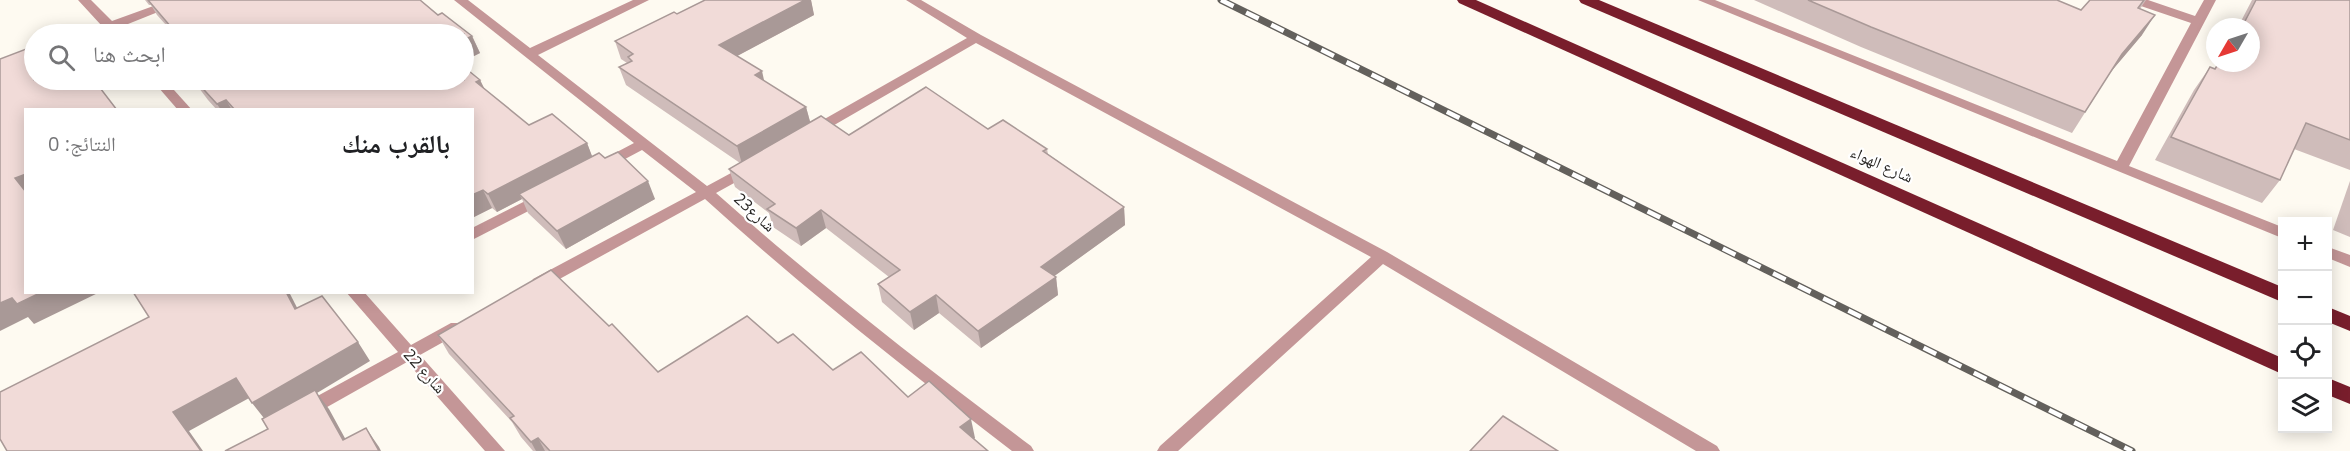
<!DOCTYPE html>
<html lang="ar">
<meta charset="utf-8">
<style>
body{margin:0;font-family:"Open Sans","Noto Naskh Arabic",sans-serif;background:#f6f6f6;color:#202124;direction:rtl}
.controls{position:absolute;right:18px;bottom:18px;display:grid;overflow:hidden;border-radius:0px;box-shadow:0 3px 15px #0003}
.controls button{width:54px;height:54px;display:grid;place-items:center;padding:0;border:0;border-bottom:2px solid #e0e0e0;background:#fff;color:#202124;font:30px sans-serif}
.compass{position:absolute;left:2206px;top:18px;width:54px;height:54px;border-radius:50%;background:#fff;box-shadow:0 3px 15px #0003;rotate:231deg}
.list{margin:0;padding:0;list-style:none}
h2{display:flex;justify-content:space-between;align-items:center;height:78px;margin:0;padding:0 24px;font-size:26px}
h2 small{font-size:20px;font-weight:400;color:#757577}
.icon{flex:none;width:33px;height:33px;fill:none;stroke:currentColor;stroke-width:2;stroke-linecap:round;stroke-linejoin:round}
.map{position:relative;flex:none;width:2350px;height:451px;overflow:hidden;direction:ltr}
.search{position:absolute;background:#fff;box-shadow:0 3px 15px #0003;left:24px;top:24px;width:450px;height:66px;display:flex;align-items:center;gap:15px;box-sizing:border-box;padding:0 21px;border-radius:33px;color:#757577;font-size:22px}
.panel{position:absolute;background:#fff;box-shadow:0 3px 15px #0003;left:24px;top:108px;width:450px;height:186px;border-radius:0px;direction:rtl}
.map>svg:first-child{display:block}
</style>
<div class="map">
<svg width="2350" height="451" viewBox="0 0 2350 451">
<rect width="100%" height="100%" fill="#fefaf1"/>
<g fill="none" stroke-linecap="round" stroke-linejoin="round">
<g fill="#c49697" fill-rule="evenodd">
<path d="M78 0H91L112 21 170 0H188L118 28 123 34H110L108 32 99 34H83L85 31 101 25Z"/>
<path d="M454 0H468L530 48 633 0H649L538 55 707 186 744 166H754L756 169 754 172 716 193C817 283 923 365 1031 446L1034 451H1012C907 370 803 288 705 199L545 287H533L531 283 533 279 696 192 642 150 610 167H600L598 164 600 161 634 143Z"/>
<path d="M906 0H921L981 35 1387 252 1717 446 1720 451H1696L1383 264 1178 451H1157L1160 446 1371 257 976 43 817 135H807L805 132 807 129 967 38Z"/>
<path d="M1698 0H1715L2117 161 2191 23 2132 3 2130 0H2148L2195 16 2204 0H2216L2129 166 2282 227V238Z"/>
<path d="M152 80H165L192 110H178Z"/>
<path d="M541 193 548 198 546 202 472 240V228Z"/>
<path d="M2328 247 2350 255V267L2328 258Z"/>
<path d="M346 292H364L411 345 451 323H463L465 327 463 331 420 355 505 451H485L407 362 313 415 307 417 301 415 298 410 301 405 398 352Z"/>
</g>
<g fill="#791e2c" fill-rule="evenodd">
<path d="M1457 0H1476L2282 358V374L1459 3Z"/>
<path d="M1579 0H1599L2282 287V302L1581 3Z"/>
<path d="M2328 307 2350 316V331L2328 322Z"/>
<path d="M2328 378 2350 387V404L2328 395Z"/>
</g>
<g stroke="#63605c" stroke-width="7">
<path id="rail" d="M1221 0 2132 451"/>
</g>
<use href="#rail" stroke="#fff" stroke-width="4.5" stroke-dasharray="14" stroke-linecap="butt"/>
</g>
<g fill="#cfbcba">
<path d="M145 0H420L438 15 442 13 472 36 480 53 464 61V34H174L157 15 151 5H149Z"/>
<path d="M705 0H811L814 15 737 56 764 81 806 107 810 122 849 135 988 129 1047 149 1048 154 1124 207 1125 225 1054 276 1056 277 1058 295 981 348 939 313 914 330 882 302 878 284 889 277 826 228 801 246 773 227 769 213 735 187 729 169 740 163 626 85 619 67 627 63 621 59 615 41 677 14Z"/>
<path d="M1754 0H2057L2081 10 2090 0H2146L2140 9 2142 35 2109 74 2072 133 1861 47Z"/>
<path d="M2252 0H2350V170L2294 149 2280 180 2262 203 2155 160 2194 90 2210 67 2214 69 2218 63H2251V27H2238Z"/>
<path d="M193 80H480L485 90 529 125 587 143 592 157 655 199 566 249 528 213 522 199 497 212 492 208 472 218V110H217L208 100Z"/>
<path d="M2350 181V237L2333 230Z"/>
<path d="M438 335 658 372 778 343 833 370 908 397 975 438 974 439 988 451H533L521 437 512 422 449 354Z"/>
</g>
<g fill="#a99997">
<path d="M805 0H811L814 15 724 63 719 45Z"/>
<path d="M2155 15 2142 35 2109 74 2072 133 2122 54Z"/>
<path d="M472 36 480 53 464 61V40Z"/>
<path d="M762 71 766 89 755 75Z"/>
<path d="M93 80H114L98 86Z"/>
<path d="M480 80 489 98 476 82Z"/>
<path d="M226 100 232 110H221L217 104Z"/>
<path d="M806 107 811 125 742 164 737 146Z"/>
<path d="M587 143 594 161 519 194 522 199 497 212 488 194Z"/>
<path d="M26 174V192L15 178Z"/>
<path d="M648 181 655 199 566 249 557 231Z"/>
<path d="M483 190 492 208 472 218V195Z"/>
<path d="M1124 207 1125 225 1042 285 1041 267Z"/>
<path d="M821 210 826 228 801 246 796 228Z"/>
<path d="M1056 277 1058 295 981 348 978 331Z"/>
<path d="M42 292H100L34 324 28 317 0 331V303L12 298Z"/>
<path d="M286 292H289L308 329 295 309Z"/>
<path d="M936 295 939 313 914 330 910 312Z"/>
<path d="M358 342 370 361 317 393 329 409 352 451 267 422 252 403Z"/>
<path d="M236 378 251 397 189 431 203 451H201L173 412Z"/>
<path d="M971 419 975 438 964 446 960 427Z"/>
<path d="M366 428 379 447 381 451H379Z"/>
<path d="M538 438 545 451H536L531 442Z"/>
</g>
<g fill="#f1dbd8" stroke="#a99997" stroke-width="1.5">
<path d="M148 0H420L438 15 442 13 472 36 464 40V34H177Z"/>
<path d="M705 0H805L719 45 762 71 755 75 806 107 737 146 619 67 632 61 628 57 633 54 615 41 674 12 677 14Z"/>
<path d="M1808 0H2057L2081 10 2090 0H2144L2138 8 2155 15 2122 54 2085 112 1871 27Z"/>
<path d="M2256 0H2350V140L2306 123 2280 180 2171 137 2210 67 2215 69 2219 63H2251V27H2242Z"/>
<path d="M81 32 83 34H74Z"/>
<path d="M34 46V80H94L117 110H26V174L15 178 26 192V292H42L17 304 12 298 0 303V59Z"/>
<path d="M464 67 480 80 476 82 529 125 552 114 587 143 488 194 483 190 472 195V110H235L226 100 217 104 195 80H464Z"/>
<path d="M926 87 988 129 1003 120 1047 149 1043 151 1124 207 1041 267 1056 277 978 331 936 295 910 312 878 284 900 270 821 210 796 228 767 209 775 204 729 169 821 116 849 135Z"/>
<path d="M618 152 648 181 557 231 519 194 599 153 605 158Z"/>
<path d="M551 270 609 326 612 324 658 372 747 316 778 343 793 334 833 370 861 352 908 397 929 381 971 419 960 427 988 451H550L538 438 531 442 510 418 514 416 438 335Z"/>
<path d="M133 292H286L295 309 322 296 358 342 252 403 236 378 173 412 201 451H7L0 439V392L149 317Z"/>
<path d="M315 390 343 440 366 428 379 451H225L268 429 262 419Z"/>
<path d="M1503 416 1558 451H1470Z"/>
</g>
<g text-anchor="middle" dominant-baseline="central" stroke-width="4.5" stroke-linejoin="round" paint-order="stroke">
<g font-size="16" fill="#282623" stroke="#fff">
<text transform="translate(1882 164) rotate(24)">شارع الهواء</text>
<text transform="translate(755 212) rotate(42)">شارع23</text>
<text transform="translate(425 371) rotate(48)">شارع 22</text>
</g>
</g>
</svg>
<div class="controls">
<button>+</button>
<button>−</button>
<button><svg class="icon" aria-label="locate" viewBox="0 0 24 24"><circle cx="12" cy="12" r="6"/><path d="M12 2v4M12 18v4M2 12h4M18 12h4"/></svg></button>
<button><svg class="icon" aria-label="layers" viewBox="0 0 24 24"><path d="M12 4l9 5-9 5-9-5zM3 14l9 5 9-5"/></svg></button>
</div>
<svg class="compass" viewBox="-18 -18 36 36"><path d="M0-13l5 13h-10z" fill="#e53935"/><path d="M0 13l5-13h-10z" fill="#757577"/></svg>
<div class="search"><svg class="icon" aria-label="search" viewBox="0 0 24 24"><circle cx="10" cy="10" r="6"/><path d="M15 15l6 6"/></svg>ابحث هنا</div>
<section class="panel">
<h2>بالقرب منك<small>النتائج: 0</small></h2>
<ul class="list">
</ul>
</section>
</div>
